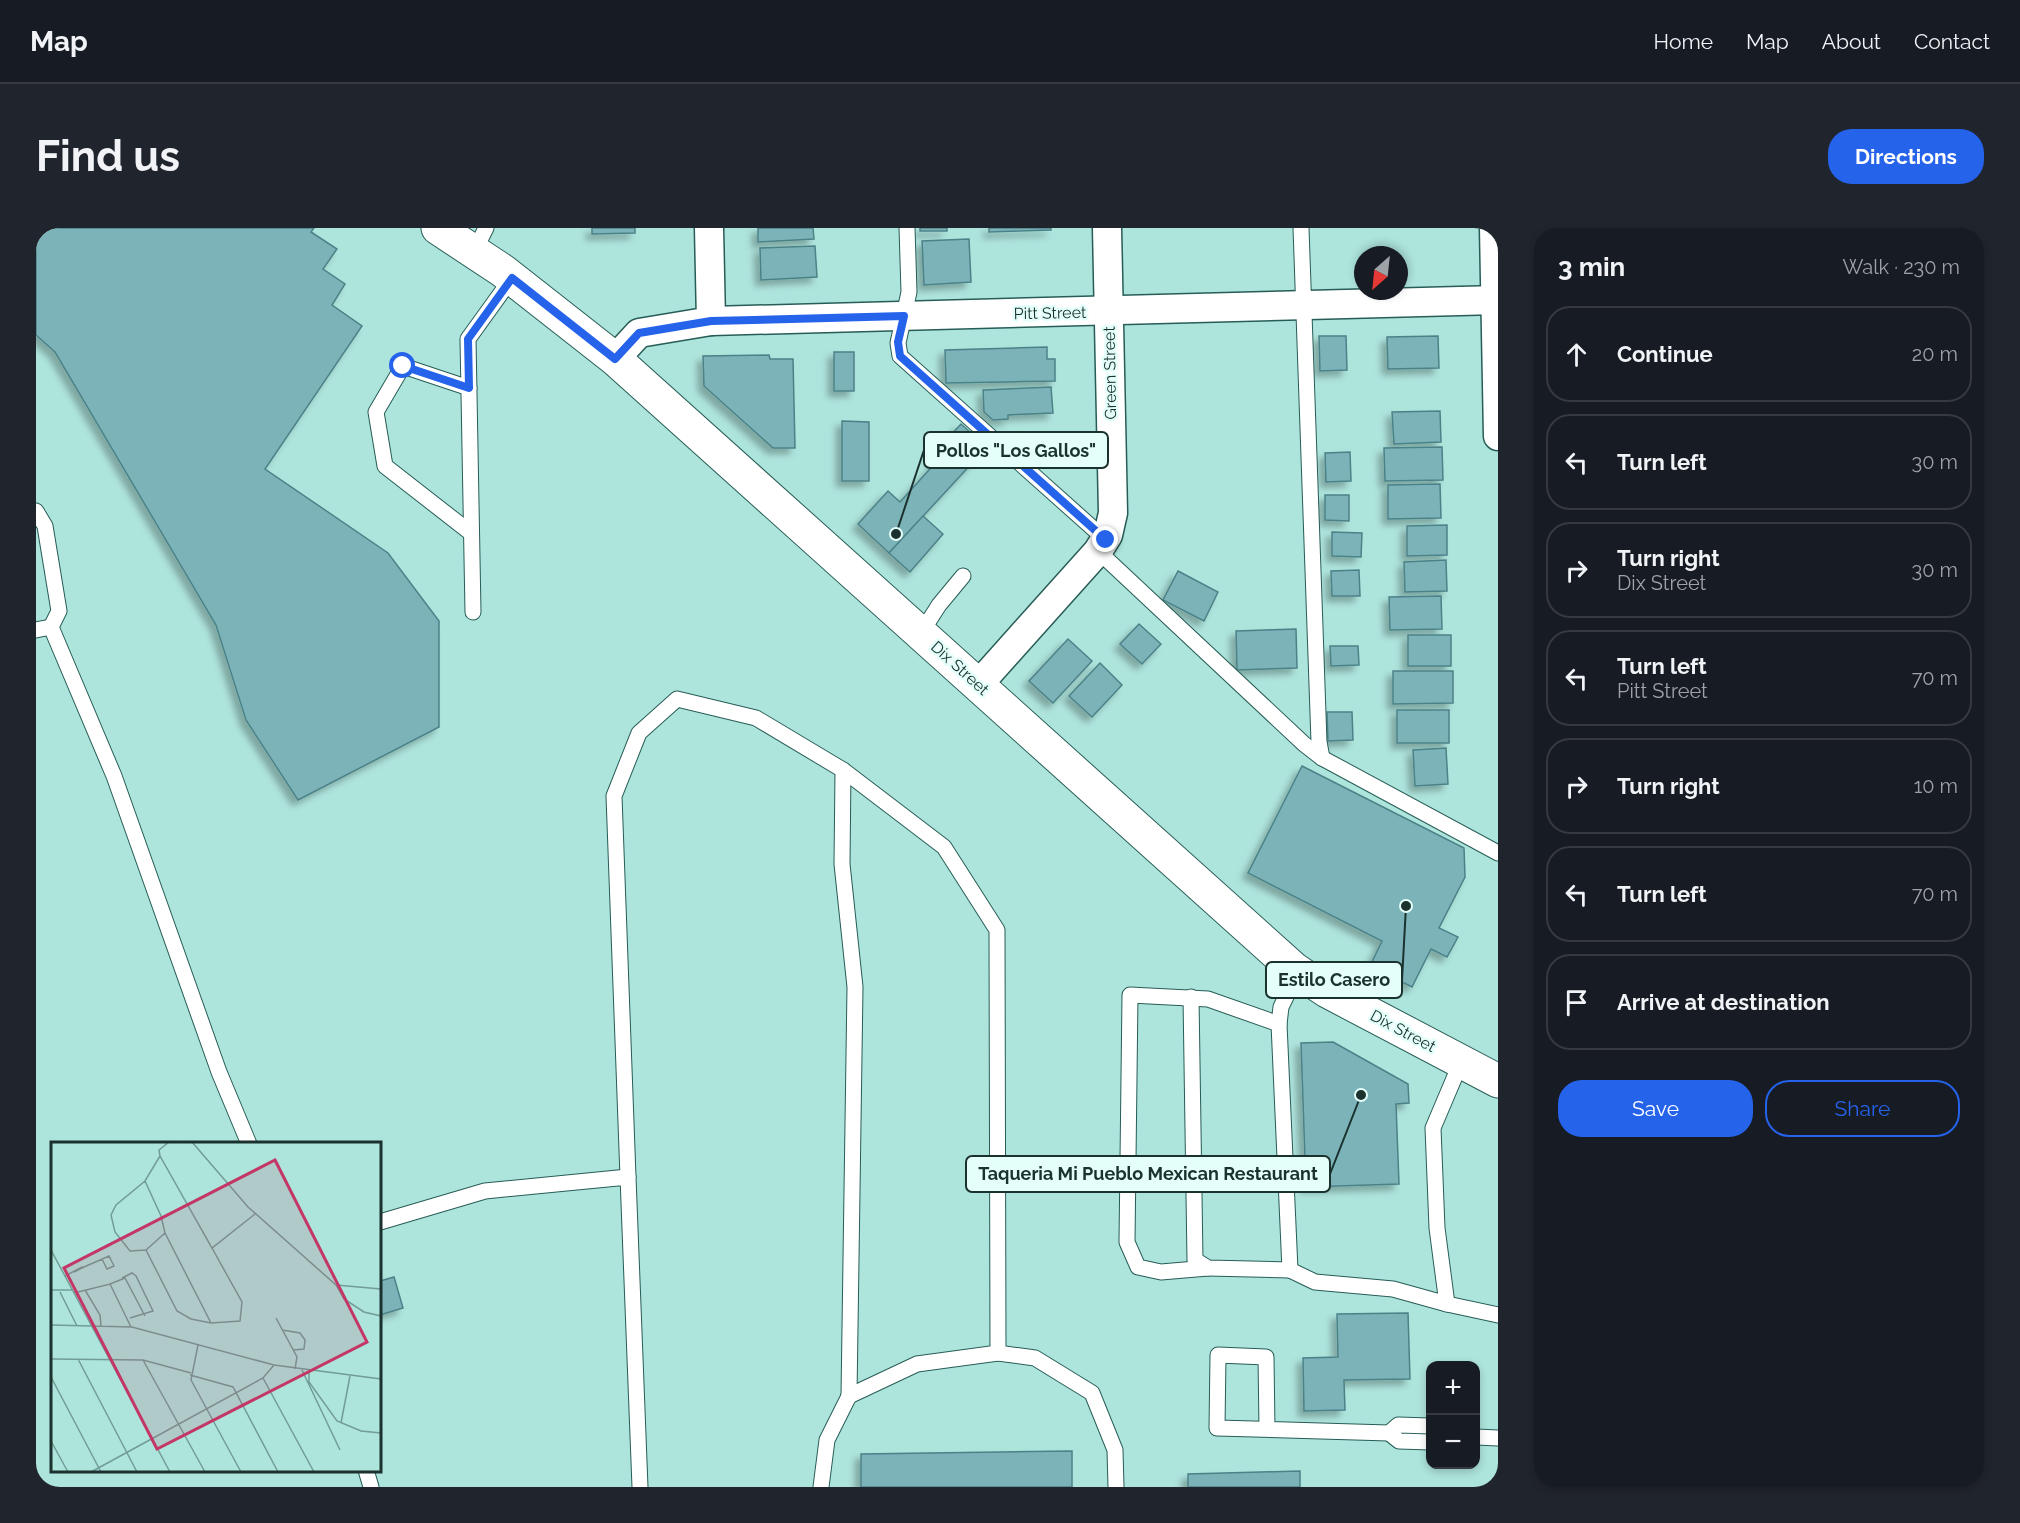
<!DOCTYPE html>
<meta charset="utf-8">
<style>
body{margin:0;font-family:Raleway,sans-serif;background:#20242c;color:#f1f3f6}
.controls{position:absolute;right:18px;bottom:18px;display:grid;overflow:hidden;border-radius:12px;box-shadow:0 3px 9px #0003}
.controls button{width:54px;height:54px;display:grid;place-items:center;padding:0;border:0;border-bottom:2px solid #363941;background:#171b24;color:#f1f3f6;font:30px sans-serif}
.compass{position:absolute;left:1318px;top:18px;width:54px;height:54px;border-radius:50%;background:#171b24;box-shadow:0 3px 9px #0003;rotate:207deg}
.stop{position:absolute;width:18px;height:18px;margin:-14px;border:4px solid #2563eb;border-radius:50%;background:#fff}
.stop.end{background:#2563eb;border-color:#fff;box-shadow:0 2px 6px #0008}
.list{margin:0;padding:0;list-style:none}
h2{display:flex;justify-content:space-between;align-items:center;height:78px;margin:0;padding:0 24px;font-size:26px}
h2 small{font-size:20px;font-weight:400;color:#9ea1a6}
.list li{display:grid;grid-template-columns:39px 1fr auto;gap:18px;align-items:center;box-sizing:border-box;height:96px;margin:0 12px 12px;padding:0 12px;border:2px solid #363941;border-radius:24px}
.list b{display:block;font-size:22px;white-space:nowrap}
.list p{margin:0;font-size:20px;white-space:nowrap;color:#9ea1a6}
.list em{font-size:20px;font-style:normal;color:#9ea1a6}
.actions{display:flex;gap:12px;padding:18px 24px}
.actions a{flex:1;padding:14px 0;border:2px solid #2563eb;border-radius:24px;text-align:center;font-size:21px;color:#2563eb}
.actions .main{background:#2563eb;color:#fff}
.icon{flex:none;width:33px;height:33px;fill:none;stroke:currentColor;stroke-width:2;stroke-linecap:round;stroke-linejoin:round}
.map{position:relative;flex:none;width:1462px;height:1259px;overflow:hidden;border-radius:24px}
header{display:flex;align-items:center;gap:36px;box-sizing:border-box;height:84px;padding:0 30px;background:#171b24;border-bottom:2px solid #363941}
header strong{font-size:28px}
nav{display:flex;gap:33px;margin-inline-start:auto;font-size:21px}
.intro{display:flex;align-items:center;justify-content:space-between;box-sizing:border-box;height:144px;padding:0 36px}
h1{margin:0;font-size:42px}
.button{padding:15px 27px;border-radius:24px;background:#2563eb;color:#fff;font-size:21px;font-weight:700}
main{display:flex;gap:36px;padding:0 36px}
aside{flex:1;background:#171b24;border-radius:24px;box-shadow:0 3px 9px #0003}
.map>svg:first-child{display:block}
</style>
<header>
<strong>Map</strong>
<nav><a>Home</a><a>Map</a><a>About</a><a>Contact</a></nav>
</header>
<div class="intro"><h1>Find us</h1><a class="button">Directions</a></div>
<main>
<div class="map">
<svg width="1462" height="1259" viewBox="0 0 1462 1259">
<defs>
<filter id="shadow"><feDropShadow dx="-5.5" dy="5.5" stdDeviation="3" flood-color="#0004"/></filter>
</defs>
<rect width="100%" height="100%" fill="#ade4dc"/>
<g fill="#7cb3b9" stroke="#4c8288" stroke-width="1.5" filter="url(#shadow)">
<path d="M0 0H278L275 4 301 21 287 41 309 56 296 77 326 98 229 241 352 325 403 393V499L262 572 210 492 180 397 19 124 0 107Z"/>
<path d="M556 0H599V5L556 6Z"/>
<path d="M722 0H777L778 11 722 14Z"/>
<rect x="884" y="0" width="27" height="3"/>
<path d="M953 0H1015V2L953 4Z"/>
<path d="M933 11 935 54 888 57 886 13Z"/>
<path d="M779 18 781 49 725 52 724 20Z"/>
<path d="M1283 108H1310L1311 142 1284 143Z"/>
<path d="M1402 108 1403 140 1352 141 1351 109Z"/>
<path d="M1011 119V131H1019V153L910 155 909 122Z"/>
<rect x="798" y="124" width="20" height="39"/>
<path d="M733 127 734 131H757L759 220H737L668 158 667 128Z"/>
<path d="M1015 159 1017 185 972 187V191L957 192 948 184 947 162Z"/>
<path d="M1404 183 1405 214 1358 216 1356 184Z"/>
<path d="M806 193 833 194V253H806Z"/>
<path d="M925 196 951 219 853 325 822 296 852 263 864 274 901 233 895 228Z"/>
<path d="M1406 219 1407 252 1349 253 1348 220Z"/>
<path d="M1314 224 1315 253 1290 254 1289 225Z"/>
<path d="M1404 256 1405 290 1352 291V257Z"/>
<path d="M1289 267H1313V293L1289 292Z"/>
<path d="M887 288 907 306 874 344 853 325Z"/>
<path d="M1411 297V327L1371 328V298Z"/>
<path d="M1296 304 1326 305 1325 329 1296 328Z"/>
<path d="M1410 332 1411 363 1369 364 1368 334Z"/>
<path d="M1323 342 1324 368H1296L1295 343Z"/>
<path d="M1142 343 1182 364 1168 393 1127 372Z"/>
<path d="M1405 368 1406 401 1354 402 1353 369Z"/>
<path d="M1103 396 1125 416 1106 436 1084 416Z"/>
<path d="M1260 401 1261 440 1201 442 1200 403Z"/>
<rect x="1372" y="407" width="43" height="31"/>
<path d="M1032 411 1056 433 1017 475 993 453Z"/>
<path d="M1294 418H1322L1323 437 1295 438Z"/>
<path d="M1064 435 1086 457 1056 489 1033 468Z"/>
<path d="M1357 443H1417V475L1357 476Z"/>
<rect x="1361" y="482" width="52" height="33"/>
<path d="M1291 484H1316L1317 512 1292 513Z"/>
<path d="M1410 520 1412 556 1379 558 1377 522Z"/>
<path d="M1266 538 1428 620 1429 649 1403 700 1422 709 1411 729 1395 721 1376 759 1334 738 1346 713 1212 645Z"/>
<path d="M1297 814 1372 856 1373 875 1360 876 1363 956 1270 959 1265 815Z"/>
<path d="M358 1049 367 1080 344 1087V1053Z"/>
<path d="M1372 1085 1374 1151 1308 1152 1309 1182 1268 1183 1267 1130 1302 1129 1301 1086Z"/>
<path d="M1036 1223V1259H825V1226Z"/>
<path d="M1264 1243V1259H1152V1246Z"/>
</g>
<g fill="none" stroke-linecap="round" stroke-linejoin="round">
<g stroke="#275d56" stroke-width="17">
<g id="lane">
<path d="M871 0 873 64 862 115 864 128 1070 312"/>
<path d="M1265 0 1283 514 1286 530"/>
<path d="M438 24 450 0"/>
<path d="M433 160 367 138 340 184 349 238 435 305"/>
<path d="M0 283 9 298 23 383 15 399 78 548 183 844 213 916"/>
<path d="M1062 323 1268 516 1286 530 1462 625"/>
<path d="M437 384 432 111 476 50"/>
<path d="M0 402 15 399"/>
<path d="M885 405 903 377 927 348"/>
<path d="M807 542 806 636 819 759 813 1168"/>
<path d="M1262 744 1245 779 1243 796 1254 1042 1279 1054 1357 1061 1411 1076 1462 1087"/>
<path d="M1155 769 1159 1032 1172 1040 1254 1042"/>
<path d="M592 949 578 568 603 505 641 471 720 490 807 542 908 619 961 702 962 1125"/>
<path d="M344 994 449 963 592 949 604 1259"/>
<path d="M1172 1040 1125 1044 1102 1039 1091 1014 1094 767 1172 771 1243 796"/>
<path d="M1411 1076 1401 1000 1397 900 1425 834"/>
<path d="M1394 1198 1362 1197 1353 1205 1363 1213 1394 1214"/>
<path d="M1231 1201 1230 1129 1182 1127 1181 1200 1353 1205"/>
<path d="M1440 1209 1462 1210"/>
<path d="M330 1242 335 1259"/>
<path d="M785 1259 791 1212 813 1168 881 1136 962 1125 999 1130 1056 1165 1079 1222 1080 1259"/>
</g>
</g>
<g stroke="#275d56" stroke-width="31">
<g id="street">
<path d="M673 0 675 93"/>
<path d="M1458 0 1462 208"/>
<path d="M579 131 603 105 675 93 1462 72"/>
<path d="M942 457 1062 323 1072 307 1077 285 1071 0"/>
</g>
</g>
<g stroke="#275d56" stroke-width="35">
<path id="secondary" d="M402 0 467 43 579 131 1258 741 1291 763 1462 853"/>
</g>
<use href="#lane" stroke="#fff" stroke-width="15"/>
<use href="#street" stroke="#fff" stroke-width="28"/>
<use href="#secondary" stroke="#fff" stroke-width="33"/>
</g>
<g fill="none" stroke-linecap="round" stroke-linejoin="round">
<path stroke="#2563eb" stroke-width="8" d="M367 138 433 160 432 111 476 50 579 131 603 105 675 93 868 88 862 114 864 128 1070 312"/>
</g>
<g text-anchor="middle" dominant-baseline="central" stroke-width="5" stroke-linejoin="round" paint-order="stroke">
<g font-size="16" fill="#1a312e" stroke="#e4fffa">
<text transform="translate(1014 85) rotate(-1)">Pitt Street</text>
<text transform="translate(1074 145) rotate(-91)">Green Street</text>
<text transform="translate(924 440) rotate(42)">Dix Street</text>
<text transform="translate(1367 803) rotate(28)">Dix Street</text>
</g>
</g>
<g transform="translate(15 914)">
<rect width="330" height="330" fill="#ade4dc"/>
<path fill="none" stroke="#729c96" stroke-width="1.5" d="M118 0 108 8 109 14 161 106 204 72M141 0 197 65 285 143 293 157 313 170 330 174M94 39 110 74 114 91 95 108 79 109 64 90 60 73 65 63 94 39 109 14M114 91 160 181M0 108 119 330M95 108 126 169 140 177 160 181 189 179 191 160 161 106M33 125 58 114 63 124 56 127 51 117M14 134 31 125H33L23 130M71 136 81 131 85 134 102 169 79 176M59 142 74 136 94 174M285 143 330 147M0 148H22M34 148 49 173 50 184M9 150 26 184M23 151 59 142 80 185M225 176 246 215 244 227M0 183 81 185 223 223 330 237M231 188 249 191 254 198 253 207 242 208M147 203 140 238 190 330M0 217 92 218 140 231M27 217 86 330M92 218 154 330M251 228 289 308M258 229V240L286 279 310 289 330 291M139 233 182 245 227 330M0 235 50 330M212 236 263 330M290 281 299 234M0 299 17 330M40 330 212 236 223 223"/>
<path fill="#c33666" fill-opacity="0.15" stroke="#c33666" stroke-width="3" d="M224 18 316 200 106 307 13 126Z"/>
<rect width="330" height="330" fill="none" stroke="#1a312e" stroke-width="3"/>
</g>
<path fill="none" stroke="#1a312e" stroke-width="2" d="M860 306L888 222M1370 678L1366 752M1325 867L1294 946"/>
<g fill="#1a312e" stroke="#e4fffa" stroke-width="2">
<circle cx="860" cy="306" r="6"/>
<circle cx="1370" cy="678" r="6"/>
<circle cx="1325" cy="867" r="6"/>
</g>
<g fill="#e4fffa" stroke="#1a312e" stroke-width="2">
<rect x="888" y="204" width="184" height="36" rx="6"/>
<rect x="1230" y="734" width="136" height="36" rx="6"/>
<rect x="930" y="928" width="364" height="36" rx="6"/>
</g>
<g font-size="18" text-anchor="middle" font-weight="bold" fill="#1a312e">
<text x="980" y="229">Pollos "Los Gallos"</text>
<text x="1298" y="758">Estilo Casero</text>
<text x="1112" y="952">Taqueria Mi Pueblo Mexican Restaurant</text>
</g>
</svg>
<div class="controls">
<button>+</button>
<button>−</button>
</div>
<svg class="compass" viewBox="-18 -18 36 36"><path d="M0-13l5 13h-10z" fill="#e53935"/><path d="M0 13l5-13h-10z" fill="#9ea1a6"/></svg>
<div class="stop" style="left:367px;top:138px"></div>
<div class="stop end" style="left:1070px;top:312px"></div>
</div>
<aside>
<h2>3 min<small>Walk · 230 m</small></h2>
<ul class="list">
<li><svg class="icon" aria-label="ahead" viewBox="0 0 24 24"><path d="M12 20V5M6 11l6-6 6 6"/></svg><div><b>Continue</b></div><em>20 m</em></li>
<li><svg class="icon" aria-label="left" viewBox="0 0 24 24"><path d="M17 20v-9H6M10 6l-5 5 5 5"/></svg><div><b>Turn left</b></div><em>30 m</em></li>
<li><svg class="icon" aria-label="right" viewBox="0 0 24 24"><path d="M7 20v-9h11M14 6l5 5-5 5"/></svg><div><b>Turn right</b><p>Dix Street</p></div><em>30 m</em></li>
<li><svg class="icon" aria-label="left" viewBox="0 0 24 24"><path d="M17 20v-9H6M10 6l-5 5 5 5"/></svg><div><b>Turn left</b><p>Pitt Street</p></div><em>70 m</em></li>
<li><svg class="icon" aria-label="right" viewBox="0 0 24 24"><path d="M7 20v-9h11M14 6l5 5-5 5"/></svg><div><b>Turn right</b></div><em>10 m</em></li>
<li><svg class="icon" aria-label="left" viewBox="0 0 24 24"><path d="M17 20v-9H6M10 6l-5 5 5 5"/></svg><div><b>Turn left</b></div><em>70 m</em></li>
<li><svg class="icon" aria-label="arrive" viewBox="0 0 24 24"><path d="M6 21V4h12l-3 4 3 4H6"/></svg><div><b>Arrive at destination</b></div></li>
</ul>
<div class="actions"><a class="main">Save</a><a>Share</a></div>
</aside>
</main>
